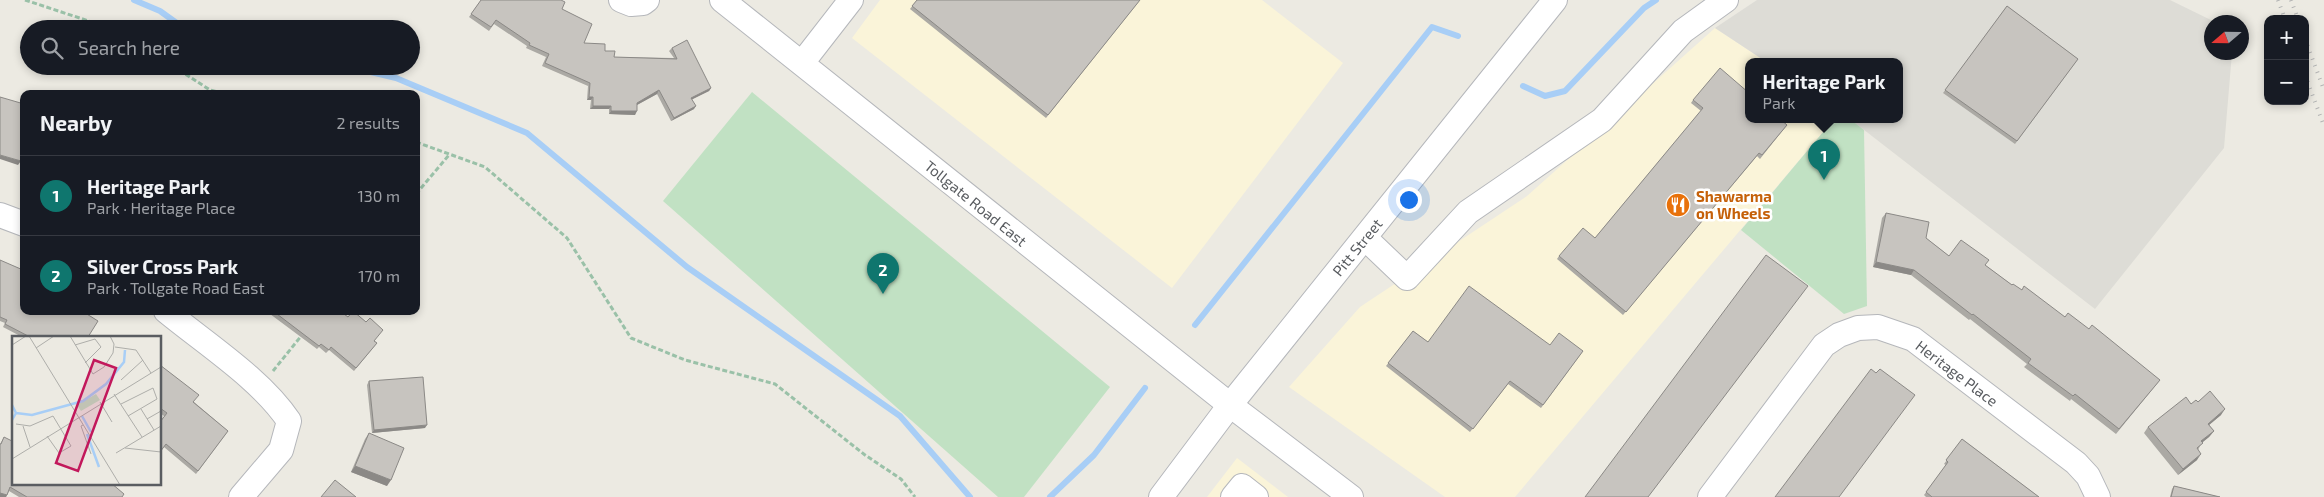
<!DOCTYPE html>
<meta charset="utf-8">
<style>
body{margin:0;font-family:"Exo 2",sans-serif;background:#242831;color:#f1f3f6}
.controls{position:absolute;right:15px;top:15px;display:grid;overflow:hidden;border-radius:10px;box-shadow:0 2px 8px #0003}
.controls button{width:45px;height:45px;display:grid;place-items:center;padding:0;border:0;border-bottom:1px solid #363941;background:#171b24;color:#f1f3f6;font:25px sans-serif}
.compass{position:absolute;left:2204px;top:15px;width:45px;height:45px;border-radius:50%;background:#171b24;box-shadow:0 2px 8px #0003;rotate:250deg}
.you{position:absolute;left:1408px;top:199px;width:18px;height:18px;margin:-12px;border:4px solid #fff;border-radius:50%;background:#1a73e8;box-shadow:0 0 0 8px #1a73e833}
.badge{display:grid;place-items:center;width:32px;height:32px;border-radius:50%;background:#0f766e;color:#fff;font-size:16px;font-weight:700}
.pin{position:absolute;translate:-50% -41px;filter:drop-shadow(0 1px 2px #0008)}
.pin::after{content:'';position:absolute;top:26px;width:18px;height:15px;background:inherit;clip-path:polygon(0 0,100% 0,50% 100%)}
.popup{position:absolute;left:1745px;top:58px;width:158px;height:65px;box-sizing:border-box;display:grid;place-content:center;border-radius:10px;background:#171b24;filter:drop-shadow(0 1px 4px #0005);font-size:16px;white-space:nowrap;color:#9ea1a6}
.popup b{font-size:19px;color:#f1f3f6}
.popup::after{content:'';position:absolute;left:50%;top:100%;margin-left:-10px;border:10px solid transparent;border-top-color:#171b24}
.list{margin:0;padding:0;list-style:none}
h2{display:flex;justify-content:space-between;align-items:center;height:65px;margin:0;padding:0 20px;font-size:21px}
h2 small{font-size:16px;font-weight:400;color:#9ea1a6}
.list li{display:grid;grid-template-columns:32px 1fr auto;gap:15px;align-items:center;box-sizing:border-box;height:80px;padding:0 20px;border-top:1px solid #363941}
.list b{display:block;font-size:19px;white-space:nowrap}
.list p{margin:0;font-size:16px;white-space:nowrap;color:#9ea1a6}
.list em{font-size:16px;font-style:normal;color:#9ea1a6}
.icon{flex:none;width:28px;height:28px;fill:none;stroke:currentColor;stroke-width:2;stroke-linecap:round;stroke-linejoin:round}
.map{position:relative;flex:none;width:2324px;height:497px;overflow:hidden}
.search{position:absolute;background:#171b24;box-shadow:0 2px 8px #0003;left:20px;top:20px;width:400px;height:55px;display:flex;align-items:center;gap:12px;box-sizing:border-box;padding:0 18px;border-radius:28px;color:#9ea1a6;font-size:19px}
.panel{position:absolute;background:#171b24;box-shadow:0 2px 8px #0003;left:20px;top:90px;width:400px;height:225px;border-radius:10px}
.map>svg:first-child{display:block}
</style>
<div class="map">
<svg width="2324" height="497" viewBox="0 0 2324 497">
<rect width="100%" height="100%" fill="#eceae2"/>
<g fill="#faf4d9">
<path d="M880 0H1262L1343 63 1172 288 852 38Z"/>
<path d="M1715 28 1765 61H1749V119H1834L1515 497H1445L1289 387 1360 307 1527 196Z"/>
<path d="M1237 458 1288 497H1207Z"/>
</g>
<path fill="#dddcd6" d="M1757 0H2170L2215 22H2212V52L2232 53 2224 148 2095 309 1850 119H1899V61H1765L1715 28Z"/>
<g fill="#c1e1c3">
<path d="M752 92 1110 387 1024 497H998L663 201Z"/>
<path d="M1834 119H1850L1864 130 1867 306 1844 314 1741 230Z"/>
</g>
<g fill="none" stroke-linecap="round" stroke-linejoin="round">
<g stroke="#a8cef6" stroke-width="6">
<path d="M134 0 160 11 185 29"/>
<path d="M240 66 244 69 334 66"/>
<path d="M346 66 396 78 527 133 687 267 900 416 970 497"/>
<path d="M1523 86 1545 96 1565 91 1644 8 1656 0"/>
<path d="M1195 325 1432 27 1458 36"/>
<path d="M1050 497 1094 455 1145 388"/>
</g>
<g stroke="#b5b7bb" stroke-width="26">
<g id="minor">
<path d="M621 0 631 4 643 3 647 0"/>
<path d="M722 0 1230 405 1351 497"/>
<path d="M802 63 851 0"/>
<path d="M0 215 24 224"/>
<path d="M1365 238 1407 278 1468 212 1602 120 1683 31 1726 0"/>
<path d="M166 311C206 344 261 379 289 421L281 450 241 497"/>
<path d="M1161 497 1230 405 1555 0"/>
<path d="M1233 497 1242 486 1256 497"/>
<path d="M1710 497 1824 345 1839 335 1858 328 1878 327 1913 339 2076 463 2088 476 2098 497"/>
</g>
</g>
<g stroke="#9ac1a8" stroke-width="3" stroke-dasharray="5 2.5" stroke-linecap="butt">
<path d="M25 0 113 29"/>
<path d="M173 66 210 90 225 94"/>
<path d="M416 142 485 167 567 238 631 338 685 360 775 384 865 455 901 479 915 497"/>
<path d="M416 194 449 155"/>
<path d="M273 371 302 335"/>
</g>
<use href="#minor" stroke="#fff" stroke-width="24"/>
<g stroke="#b2b3b3" stroke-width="4" stroke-dasharray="1 6" stroke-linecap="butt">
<path d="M2278 0 2285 19"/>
<path d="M2291 0 2298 19"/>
<path d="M2305 39 2324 90"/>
<path d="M2305 75 2324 126"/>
</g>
</g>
<g fill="#aba9a4">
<path d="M481 0 562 9 584 43 605 51 614 57 674 58 669 51 672 48 711 88 709 91 692 99 694 109 671 121 657 94 637 105 635 115 609 114V109H590L591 100H587L588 86 542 66 546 57 526 48 527 46 494 24 489 31 469 17Z"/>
<path d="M917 0H1140L1046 118 910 9Z"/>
<path d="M2007 6 2078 59 2015 144 1943 93Z"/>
<path d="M1693 100 1787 125 1760 159 1757 156 1623 315 1557 259 1559 256 1595 238 1701 111 1691 103Z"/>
<path d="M1886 213 1926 238 1949 256 1985 265 2012 285 2022 290 2065 317 2160 380 2116 434 2071 399 2070 401 2024 367 2027 364 1970 319 1969 320 1911 275 1873 267 1882 218Z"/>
<path d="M0 260 22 273 88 337H22L3 327 5 323 0 321Z"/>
<path d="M266 311H340L377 343 354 371 329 350 326 353 319 347 317 349Z"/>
<path d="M1413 331 1428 342 1550 345 1583 351 1541 408 1508 384 1470 432 1386 366Z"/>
<path d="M160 365 194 402 228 431 196 474 164 447V416L160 413Z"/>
<path d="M369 381 425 428 372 433 367 385Z"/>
<path d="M2198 402 2221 415 2209 425 2214 431 2209 437 2202 442 2198 450 2197 460 2178 475 2144 433 2148 427Z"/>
<path d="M369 433 387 486 351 472 365 439Z"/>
<path d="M4 437 14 483 122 497H19L9 491 6 497H0V444Z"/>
<path d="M1962 439 2039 497H1926L1924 495 1946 465 1944 464Z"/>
<path d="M2174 486 2220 497H2170L2172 489Z"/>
</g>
<g fill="#8b8986">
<path d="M711 88 709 91 689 101 691 98Z"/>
<path d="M659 90 657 94 635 106 637 103Z"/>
<path d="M589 97H593L591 100H587Z"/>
<path d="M593 106H611L609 109H590Z"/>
<path d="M696 106 694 109 671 121 674 118Z"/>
<path d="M611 111H637L635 115 609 114Z"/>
<path d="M0 155 21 161 18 165 0 159Z"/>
<path d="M1876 262 1914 270 1911 275 1873 267Z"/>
<path d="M2225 409 2221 415 2203 430 2208 424Z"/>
<path d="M427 425 425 428 372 433 374 430Z"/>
<path d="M2214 431 2209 437 2197 447 2201 441Z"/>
<path d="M2201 454 2197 460 2178 475 2183 469Z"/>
<path d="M355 466 391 480 387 486 351 472Z"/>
<path d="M0 493 7 495 6 497H0Z"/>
</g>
<g fill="#c7c4bf" stroke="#8b8986">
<path d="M481 0H561L565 2 562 9 592 24 584 43 605 44V51H615L614 57 677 59 672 48 687 40 711 88 691 98 696 106 674 118 659 90 637 103V111H611V106H593V97H589L590 83 545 63 549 54 529 45 530 43 496 20 491 27 471 14Z"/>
<path d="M917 0H1140L1048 115 912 6Z"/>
<path d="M2007 6 2078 59 2017 141 1945 90Z"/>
<path d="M1720 68 1749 93V119H1780L1787 125 1762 155 1759 153 1626 312 1559 256 1583 228 1595 238 1703 108 1693 100Z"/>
<path d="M0 97 24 104V154H23L21 161 0 155Z"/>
<path d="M1886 213 1929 222 1926 238 1949 256 1961 240 1989 260 1985 265 2012 285 2013 284 2022 290 2024 286 2065 317 2068 313 2089 329 2092 325 2160 380 2119 429 2075 394 2073 396 2028 363 2031 359 1973 314 1972 315 1914 270 1876 262Z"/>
<path d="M1766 255 1808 286 1648 497H1585Z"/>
<path d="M0 260 23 270 22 273 24 274V311H82L98 321 88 337H30L5 324 7 320 0 317Z"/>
<path d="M1469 286 1550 345 1559 333 1583 351 1543 405 1510 381 1473 429 1388 363 1413 331 1428 342Z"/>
<path d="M273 311H340L348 317 353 311 366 322 370 318 383 330 374 341 377 343 356 368 331 347 329 350 321 344 319 346Z"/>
<path d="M160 365 199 395 193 402 228 431 198 471 166 444 160 452V422L167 413 160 408Z"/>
<path d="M1871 369 1876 373 1880 369 1915 395 1839 497H1775Z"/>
<path d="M423 377 427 425 374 430 369 381Z"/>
<path d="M2210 391 2225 409 2208 424 2214 431 2201 441 2203 443 2197 448 2201 454 2183 469 2148 427 2186 397 2191 404 2196 400 2198 402Z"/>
<path d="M369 433 404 448 391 480 355 466Z"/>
<path d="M4 437 14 442V483H111L124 494 122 497H27L10 487 7 495 0 493V444H1Z"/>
<path d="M1962 439 2039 497H1932L1926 492 1948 462 1946 460Z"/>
<path d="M335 480 356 497H321Z"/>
<path d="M2174 486 2220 497H2171Z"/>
</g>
<defs>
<g id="restaurant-disc" transform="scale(1.25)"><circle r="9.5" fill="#e8710a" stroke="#fff"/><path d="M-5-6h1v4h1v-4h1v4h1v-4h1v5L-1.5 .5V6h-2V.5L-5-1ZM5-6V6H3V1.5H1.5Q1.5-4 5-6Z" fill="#fff"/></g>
</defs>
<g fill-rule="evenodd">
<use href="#restaurant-disc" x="1678" y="205"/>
</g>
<g text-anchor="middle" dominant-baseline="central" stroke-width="5" stroke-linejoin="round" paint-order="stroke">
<g font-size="15" font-weight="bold" fill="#c56008" stroke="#fff" text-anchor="start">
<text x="1696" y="196">Shawarma<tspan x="1696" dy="17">on Wheels</tspan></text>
</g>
<g font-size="15" fill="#5a5d61" stroke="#fff">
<text transform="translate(976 203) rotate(39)">Tollgate Road East</text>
<text transform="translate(1357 247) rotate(-51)">Pitt Street</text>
<text transform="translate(1957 373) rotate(37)">Heritage Place</text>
</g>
</g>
<g transform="translate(12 336)">
<rect width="149" height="149" fill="#eceae2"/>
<path d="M84 58 88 64 69 75 65 69Z" fill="#c1e1c3"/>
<path fill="none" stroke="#a8cef6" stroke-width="2.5" d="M0 69 4 77 0 84M4 77 20 79 71 65 94 48 112 26 113 14M70 80 79 96M75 98 87 131"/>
<path fill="none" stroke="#aeaeaa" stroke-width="1" d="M17 0 108 149M58 0 81 38 92 31 101 17 102 8 98 0M0 9 14 0M63 9 83 3 89 11 73 27M103 11 124 14 139 37M24 12 42 0M109 44 131 24M102 58 130 101M88 66 100 86M109 68 141 52 145 63 116 80M129 73 142 94M135 83 149 75M4 88 18 90 41 80 59 110 47 117 35 100M71 89 69 90 79 118M11 90 18 111M113 112 149 116M104 117 149 90M0 123 149 31"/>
<path fill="#c2185b" fill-opacity="0.15" stroke="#c2185b" stroke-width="2.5" d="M82 24 104 32 66 135 44 127Z"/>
<rect width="149" height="149" fill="none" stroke="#5a5d61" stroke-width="2.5"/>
</g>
</svg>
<div class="controls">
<button>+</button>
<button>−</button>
</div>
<svg class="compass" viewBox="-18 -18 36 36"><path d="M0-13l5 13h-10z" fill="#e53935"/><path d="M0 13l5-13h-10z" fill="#9ea1a6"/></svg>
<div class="you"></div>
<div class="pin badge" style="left:1824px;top:180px">1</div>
<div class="popup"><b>Heritage Park</b>Park</div>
<div class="pin badge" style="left:883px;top:294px">2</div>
<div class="search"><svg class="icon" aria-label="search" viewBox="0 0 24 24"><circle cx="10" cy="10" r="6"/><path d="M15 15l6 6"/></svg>Search here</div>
<section class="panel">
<h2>Nearby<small>2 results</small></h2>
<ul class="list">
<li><span class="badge">1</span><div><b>Heritage Park</b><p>Park · Heritage Place</p></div><em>130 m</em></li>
<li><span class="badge">2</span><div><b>Silver Cross Park</b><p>Park · Tollgate Road East</p></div><em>170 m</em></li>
</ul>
</section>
</div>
